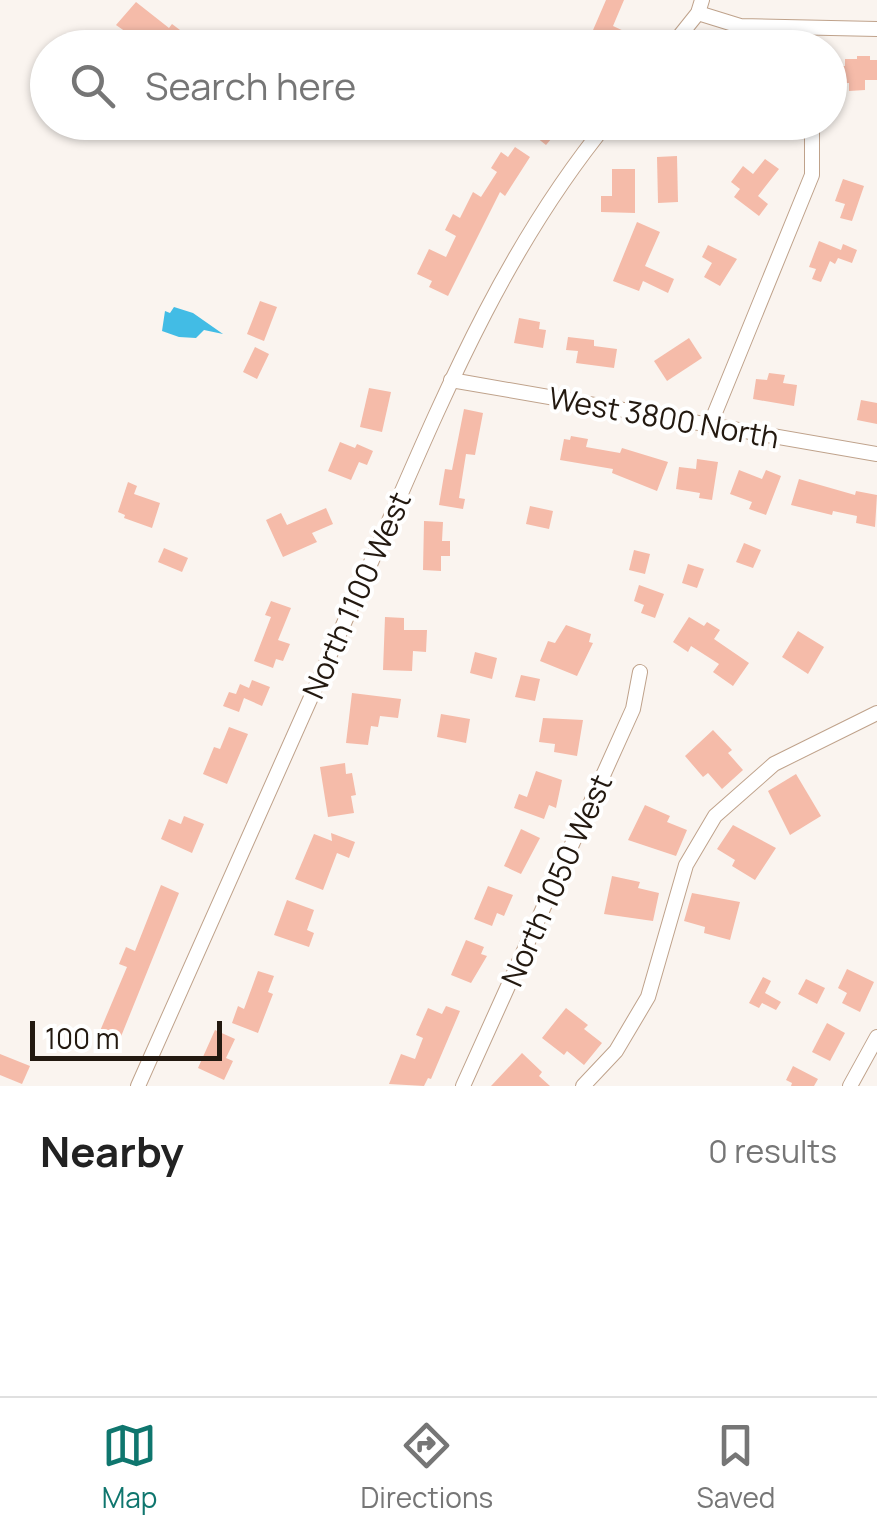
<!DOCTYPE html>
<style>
body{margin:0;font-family:Manrope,sans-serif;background:#f2f2f2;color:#222}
.scale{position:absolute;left:30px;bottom:25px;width:192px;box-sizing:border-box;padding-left:10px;border:5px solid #231910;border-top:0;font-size:28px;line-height:35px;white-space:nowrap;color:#231910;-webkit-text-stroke:8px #fff;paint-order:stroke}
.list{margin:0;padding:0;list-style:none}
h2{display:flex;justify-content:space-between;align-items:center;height:130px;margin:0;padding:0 40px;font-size:42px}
h2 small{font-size:32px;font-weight:400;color:#767676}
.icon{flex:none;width:55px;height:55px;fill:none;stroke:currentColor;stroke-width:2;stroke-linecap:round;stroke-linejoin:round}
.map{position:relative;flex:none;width:877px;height:1086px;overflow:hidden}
.search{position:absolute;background:#fff;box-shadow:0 2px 8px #0004;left:30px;right:30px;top:30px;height:110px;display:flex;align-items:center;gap:25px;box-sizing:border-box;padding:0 35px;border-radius:55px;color:#767676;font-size:38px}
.sheet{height:310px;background:#fff}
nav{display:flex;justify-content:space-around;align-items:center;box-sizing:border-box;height:140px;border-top:2px solid #e0e0e0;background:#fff;font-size:28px;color:#767676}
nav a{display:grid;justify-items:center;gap:5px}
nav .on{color:#0f766e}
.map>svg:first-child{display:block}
</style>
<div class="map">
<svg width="877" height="1086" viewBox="0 0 877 1086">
<rect width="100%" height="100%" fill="#faf4ef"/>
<path fill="#42bce5" d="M174 307 193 313 223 334 204 330 196 338 179 337 162 331 165 311 170 313Z"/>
<g fill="#f5bba9">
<path d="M606 0H624L613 26 626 32 619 48 590 37Z"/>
<path d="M136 2 169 28 172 24 180 30 177 35 194 48H130L136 39 116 25Z"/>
<path d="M857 56H870V60H877V80H865V90L849 91V83H833V66H845V59H857Z"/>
<path d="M533 122H556L552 128 557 132 546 145 527 130Z"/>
<path d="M515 147 530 157 505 196 500 192 448 296 429 287 432 281 417 274 429 249 446 257 456 236 445 230 453 214 460 218 473 192 481 197 497 172 491 168 501 152 508 157Z"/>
<path d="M677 156 678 202 658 203 657 157Z"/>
<path d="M765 159 779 169 758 196 768 204 759 216 734 197 740 189 731 182 743 166 753 174Z"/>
<path d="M612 169H635V213L601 212V196H612Z"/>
<path d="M843 179 864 186 852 221 840 218 845 204 835 201Z"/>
<path d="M637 222 660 232 645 266 674 279 668 293 643 281 639 291 613 281Z"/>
<path d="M819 241 841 250 843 244 857 250 852 263 838 258 835 264 830 261 821 282 812 279 816 269 809 267Z"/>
<path d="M708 245 737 259 720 286 704 277 712 263 702 257Z"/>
<path d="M260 301 277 307 264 341 247 334Z"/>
<path d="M519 318 540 322 539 329 546 330 543 348 514 343Z"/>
<path d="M568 337 594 340V346L617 349 614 368 576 363 578 351 566 350Z"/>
<path d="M689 338 702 358 667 381 654 361Z"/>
<path d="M255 347 269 354 257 379 243 372Z"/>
<path d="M769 373 785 375 783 383 797 385 794 406 753 399 756 379 767 380Z"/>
<path d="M369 388 391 392 382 432 360 427Z"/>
<path d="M861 400 877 403V424L857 420Z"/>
<path d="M464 409 483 413 475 455 466 454 459 498 465 499 463 509 439 505 445 469 452 470Z"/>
<path d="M571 436 588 439 586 447 620 453 622 448 668 462 657 491 612 473 613 469 560 460 564 439 570 440Z"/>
<path d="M340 442 355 448 357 444 373 451 367 465 359 462 351 480 328 471Z"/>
<path d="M697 459 718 462 712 500 699 498 700 493 676 489 679 467 696 469Z"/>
<path d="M739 470 762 479 766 470 781 476 766 515 749 509 752 502 730 494Z"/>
<path d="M799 479 855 495 856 491 877 495 875 527 856 523 857 516 833 511 832 515 791 505Z"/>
<path d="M128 482 137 486 134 494 160 503 152 528 124 518 125 515 118 512Z"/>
<path d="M530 506 553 511 549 529 526 524Z"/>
<path d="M326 508 333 524 312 533 317 542 283 557 266 520 281 513 287 525Z"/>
<path d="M424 521 443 522 442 541H450V556H441V571L423 570Z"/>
<path d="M744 543 761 550 753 568 736 562Z"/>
<path d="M164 548 188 558 182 572 158 562Z"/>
<path d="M634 550 650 554 645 574 629 570Z"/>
<path d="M688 564 704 569 697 588 682 583Z"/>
<path d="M639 585 664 594 655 618 641 613 644 605 634 601Z"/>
<path d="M271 601 291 608 278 640 290 644 283 661 276 659 273 668 254 661 271 617 265 615Z"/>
<path d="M385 617 404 618V630H427L426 652 413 651 412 671 383 670Z"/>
<path d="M689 617 704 626 707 622 720 630 714 639 749 663 733 686 713 672 719 664 691 646 688 652 673 642Z"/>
<path d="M566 625 591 634 589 642 593 643 577 676 540 661 548 641 555 643Z"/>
<path d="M798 631 824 647 808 674 782 657Z"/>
<path d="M475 652 497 658 492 679 470 673Z"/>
<path d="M521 675 540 679 535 701 515 697Z"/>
<path d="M252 680 270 687 262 706 244 698 239 712 223 706 229 692 236 694 240 684 249 688Z"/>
<path d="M352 693 401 699 398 718 380 716 378 727 371 726 368 745 346 743Z"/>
<path d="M441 714 470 719 466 743 437 737Z"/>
<path d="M543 718 583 720 577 756 554 752 555 744 539 742Z"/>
<path d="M229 727 248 734 227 784 203 774 214 747 220 749Z"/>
<path d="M713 730 732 750 728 753 743 770 722 789 708 773 703 777 685 756Z"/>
<path d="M345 763 346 774 352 773 356 795 351 796 354 813 328 817 320 767Z"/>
<path d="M536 771 562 780 556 808 549 805 544 819 514 808 519 794 527 797Z"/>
<path d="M796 774 821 816 790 835 768 791Z"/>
<path d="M645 805 670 816 667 822 687 830 676 856 628 840Z"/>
<path d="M184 816 204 824 192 853 161 839 169 819 181 824Z"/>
<path d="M733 825 776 848 755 880 732 866 735 860 717 849Z"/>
<path d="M521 829 540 838 521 874 504 866Z"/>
<path d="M331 833 355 842 349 858 337 853 323 890 295 879 314 834 332 841Z"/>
<path d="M612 876 640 882 638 888 659 893 653 921 604 914Z"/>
<path d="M161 885 179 893 120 1039 100 1031 127 967 119 964 126 947 135 951Z"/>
<path d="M488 886 513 895 504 916 497 913 492 926 474 919Z"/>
<path d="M692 893 740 902 730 940 704 933 705 927 684 921Z"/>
<path d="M287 900 314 910 307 930 314 933 309 947 274 935Z"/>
<path d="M466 940 484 947 481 954 487 956 471 983 451 975Z"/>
<path d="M847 969 874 982 860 1012 842 1003 847 993 838 988Z"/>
<path d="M258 971 274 976 268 992 273 994 258 1033 232 1023 238 1006 244 1009Z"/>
<path d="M763 977 771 981 765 993 781 1002 776 1010 762 1003 759 1008 749 1003Z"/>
<path d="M806 979 825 988 817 1004 798 994Z"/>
<path d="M446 1006 460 1011 431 1079 428 1078 424 1086 389 1084 401 1054 415 1059 423 1038 416 1035 428 1008 442 1014Z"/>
<path d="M566 1008 588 1025 584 1029 602 1043 584 1065 567 1051 564 1055 542 1038Z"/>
<path d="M827 1023 845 1033 830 1061 812 1052Z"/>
<path d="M215 1030 235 1039 226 1058 233 1061 224 1080 198 1068Z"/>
<path d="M522 1053 542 1072 539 1076 550 1086H491Z"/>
<path d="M0 1054 30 1066 22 1084 0 1075Z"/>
<path d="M793 1066 818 1079 814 1086H791L792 1083 786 1080Z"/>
</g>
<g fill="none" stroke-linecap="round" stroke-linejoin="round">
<g stroke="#bfa28b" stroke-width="16">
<g id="minor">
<path d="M698 13 740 26 877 29"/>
<path d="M670 48 698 13 702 0"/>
<path d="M451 380 877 454"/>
<path d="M710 425 812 175V122"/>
<path d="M138 1086C215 913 292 740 369 567 437 412 499 255 608 122"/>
<path d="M463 1086 633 709 640 672"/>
<path d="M583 1086 616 1051 648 997 686 865 715 816 774 764 877 713"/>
<path d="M850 1086 877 1037"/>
</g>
</g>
<use href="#minor" stroke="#fff" stroke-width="14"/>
</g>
<g text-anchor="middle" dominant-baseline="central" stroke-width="8" stroke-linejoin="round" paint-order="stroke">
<g font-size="30" fill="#231910" stroke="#fff">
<text transform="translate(664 417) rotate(10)">West 3800 North</text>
<text transform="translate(356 595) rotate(-66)">North 1100 West</text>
<text transform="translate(556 880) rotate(-66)">North 1050 West</text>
</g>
</g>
</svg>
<div class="scale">100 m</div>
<div class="search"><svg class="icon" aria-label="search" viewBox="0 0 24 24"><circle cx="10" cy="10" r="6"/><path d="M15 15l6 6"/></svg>Search here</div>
</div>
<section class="sheet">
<h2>Nearby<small>0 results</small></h2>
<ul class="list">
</ul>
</section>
<nav>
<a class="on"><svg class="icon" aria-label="map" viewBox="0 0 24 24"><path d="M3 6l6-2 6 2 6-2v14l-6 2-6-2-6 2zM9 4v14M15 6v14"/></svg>Map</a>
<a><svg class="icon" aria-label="directions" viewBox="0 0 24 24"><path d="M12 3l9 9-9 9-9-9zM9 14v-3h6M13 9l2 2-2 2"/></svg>Directions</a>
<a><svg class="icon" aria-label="saved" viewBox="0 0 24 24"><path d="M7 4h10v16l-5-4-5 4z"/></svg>Saved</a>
</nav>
